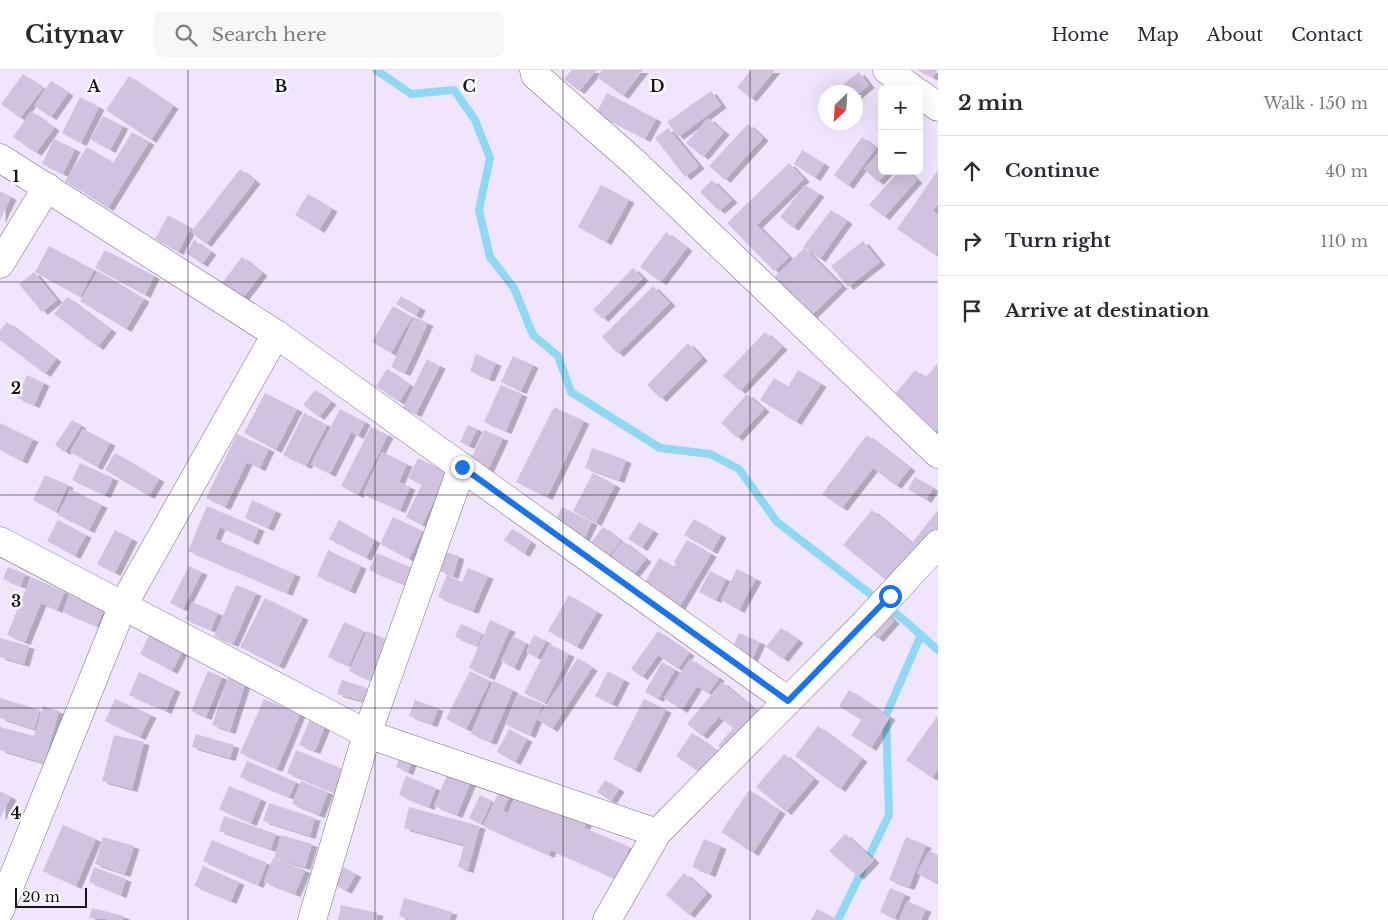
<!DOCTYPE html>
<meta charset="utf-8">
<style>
body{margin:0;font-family:"Libre Baskerville",serif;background:#f7f7f7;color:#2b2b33}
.controls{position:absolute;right:15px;top:15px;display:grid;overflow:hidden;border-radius:8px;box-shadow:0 5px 20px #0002}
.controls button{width:45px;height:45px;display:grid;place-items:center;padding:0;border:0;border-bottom:1px solid #e1e1e2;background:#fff;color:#2b2b33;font:25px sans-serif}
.compass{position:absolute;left:818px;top:15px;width:45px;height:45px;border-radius:50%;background:#fff;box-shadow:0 5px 20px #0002;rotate:205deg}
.scale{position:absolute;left:15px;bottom:12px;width:72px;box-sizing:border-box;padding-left:5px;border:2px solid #19141e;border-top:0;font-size:14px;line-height:18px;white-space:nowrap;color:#19141e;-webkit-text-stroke:4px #fff;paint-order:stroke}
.stop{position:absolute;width:15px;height:15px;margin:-11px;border:4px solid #1a73e8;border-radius:50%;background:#fff}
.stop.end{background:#1a73e8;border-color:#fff;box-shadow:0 1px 5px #0008}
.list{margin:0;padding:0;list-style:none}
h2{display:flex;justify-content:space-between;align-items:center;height:65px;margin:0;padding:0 20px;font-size:21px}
h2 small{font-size:16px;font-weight:400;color:#7c7c81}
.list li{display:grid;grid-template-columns:32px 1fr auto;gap:15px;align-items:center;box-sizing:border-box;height:70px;padding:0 20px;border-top:1px solid #e1e1e2}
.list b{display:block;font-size:19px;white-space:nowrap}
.list em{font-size:16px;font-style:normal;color:#7c7c81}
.icon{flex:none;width:28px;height:28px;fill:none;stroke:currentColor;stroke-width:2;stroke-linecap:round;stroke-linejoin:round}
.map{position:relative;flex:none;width:938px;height:850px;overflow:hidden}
header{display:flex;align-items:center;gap:30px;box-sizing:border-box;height:70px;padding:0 25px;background:#fff;border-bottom:1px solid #e1e1e2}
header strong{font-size:24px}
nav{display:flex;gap:28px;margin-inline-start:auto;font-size:18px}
.search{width:350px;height:45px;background:#f7f7f7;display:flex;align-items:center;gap:12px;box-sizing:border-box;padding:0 18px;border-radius:8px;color:#7c7c81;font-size:19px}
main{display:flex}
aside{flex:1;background:#fff}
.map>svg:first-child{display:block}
</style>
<header>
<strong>Citynav</strong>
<div class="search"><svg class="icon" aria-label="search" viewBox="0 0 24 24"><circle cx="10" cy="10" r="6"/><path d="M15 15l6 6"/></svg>Search here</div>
<nav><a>Home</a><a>Map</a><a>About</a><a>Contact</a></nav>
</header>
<main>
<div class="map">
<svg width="938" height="850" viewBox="0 0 938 850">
<defs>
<filter id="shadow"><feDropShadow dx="5.5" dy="3" stdDeviation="0" flood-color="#0004"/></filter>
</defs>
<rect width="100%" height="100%" fill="#f0e5fd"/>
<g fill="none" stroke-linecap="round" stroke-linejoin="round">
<g stroke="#8fd8f3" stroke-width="8">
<path d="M376 0 411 24 454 20 475 50 490 88 479 140 490 187 514 218 533 265 558 286 571 322 660 378 710 384 739 399 777 452 904 550 938 580"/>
<path d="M838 850 889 745 886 645 921 565"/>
</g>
</g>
<g fill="#d1c3e0" filter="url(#shadow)">
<path d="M572 0H597L579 21 564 9Z"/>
<path d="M602 0H643L623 26 597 7Z"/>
<path d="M751 0H775L751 29 737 17Z"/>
<path d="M917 0H937L933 8Z"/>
<path d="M859 2 869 15 856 26V22H834Z"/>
<path d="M23 4 43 18 20 48 1 34Z"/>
<path d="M129 6 173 36 151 70 106 40Z"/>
<path d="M51 11 68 23 51 47 34 36Z"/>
<path d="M711 21 721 35 678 67 667 52Z"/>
<path d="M607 23 656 49 645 69 596 44Z"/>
<path d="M80 27 99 37 81 73 62 63Z"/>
<path d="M31 41 54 58 36 83 13 67Z"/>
<path d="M103 46 123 56 110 80 90 69Z"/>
<path d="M708 48 724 62 703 87 686 73Z"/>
<path d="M748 54 763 68 725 110 709 96Z"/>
<path d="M668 58 699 96 685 107 655 68Z"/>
<path d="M132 62 149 72 108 138 65 111 87 77 113 93Z"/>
<path d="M862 67 876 78 848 116 834 105Z"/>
<path d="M54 69 75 79 63 104 42 94Z"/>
<path d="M882 79V101H888L878 112 864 99Z"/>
<path d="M802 80 824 94 815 108 794 94Z"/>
<path d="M789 93 804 109 757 155 789 187 774 201 727 153Z"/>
<path d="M240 99 255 111 206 174 191 162Z"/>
<path d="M938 100V134L933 141 938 145V181L935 185 897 159Z"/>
<path d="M899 101H907L917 110 884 147 869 135Z"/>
<path d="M712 110 732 130 719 141 700 122Z"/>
<path d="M601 115 629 130 606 172 578 157Z"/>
<path d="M805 115 819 124 793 158 780 147Z"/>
<path d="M0 121 11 127 0 150Z"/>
<path d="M308 124 332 139 319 160 295 145Z"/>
<path d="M831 140 847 151 820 189 803 177Z"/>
<path d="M168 145 191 158 178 182 155 169Z"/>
<path d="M666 162 687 178 661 212 640 197Z"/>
<path d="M194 170 211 182 202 194 186 183Z"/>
<path d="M863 171 880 192 848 217 831 196Z"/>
<path d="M49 176 94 200 80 227 35 202Z"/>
<path d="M804 178 842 216 811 246 773 209Z"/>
<path d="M105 180 154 206 145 225 95 198Z"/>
<path d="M242 187 262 203 242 229 222 213Z"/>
<path d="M633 198 643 208 603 249 593 240Z"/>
<path d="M98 201 144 229 126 259 80 231Z"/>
<path d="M34 202 57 230 42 242 19 214Z"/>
<path d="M653 216 670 233 618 284 602 267Z"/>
<path d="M401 226 420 238 416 246 396 234Z"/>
<path d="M67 227 111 260 98 277 54 244Z"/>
<path d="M393 236 412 247 391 283 372 272Z"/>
<path d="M414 247 428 253 405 303 391 297Z"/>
<path d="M7 252 56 289 45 304 0 270V260Z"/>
<path d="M765 262 782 277 740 321 723 306Z"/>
<path d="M688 273 702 288 661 329 647 315Z"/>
<path d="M476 284 496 293 489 309 470 301Z"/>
<path d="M513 286 533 295 521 321 501 312Z"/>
<path d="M427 289 440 296 416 344 403 338Z"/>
<path d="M938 293V358L933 364 891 329 915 300 925 308Z"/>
<path d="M387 299 410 315 399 332 376 316Z"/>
<path d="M798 300 821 314 796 352 760 330 774 308 788 317Z"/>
<path d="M27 305 44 313 34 335 17 328Z"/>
<path d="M501 315 522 324 506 361 484 352Z"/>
<path d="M315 320 331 332 319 347 303 335Z"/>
<path d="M265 323 297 339 276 380 244 363Z"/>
<path d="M747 324 764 339 737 368 721 353Z"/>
<path d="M554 337 584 351 547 427 516 412Z"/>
<path d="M340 339 365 352 358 366 351 362 330 404 311 394Z"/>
<path d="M304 343 327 355 306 396 283 385Z"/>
<path d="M72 350 81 356 65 382 55 375Z"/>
<path d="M0 353 33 369 22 391 0 380Z"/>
<path d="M468 355 477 359 469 376 460 372Z"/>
<path d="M371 357 388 365 358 425 341 416Z"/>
<path d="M83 359 110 373 97 397 70 382Z"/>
<path d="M484 360 503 368 487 402 469 394Z"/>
<path d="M237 364 269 379 260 398 247 392 225 437 206 428Z"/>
<path d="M867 365 910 398 896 416 873 398 842 438 822 424Z"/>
<path d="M592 378 626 390 619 410 585 398Z"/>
<path d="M382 382 407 394 399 412 410 417 400 440 363 424Z"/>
<path d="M115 383 159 409 149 426 105 400Z"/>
<path d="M418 388 448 403 422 455 406 447 422 414 408 408Z"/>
<path d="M80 393 113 408 105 425 72 410Z"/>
<path d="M593 403 615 415 596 453 573 441Z"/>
<path d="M45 405 68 415 56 442 33 430Z"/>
<path d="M915 407 933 418 926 430 908 419Z"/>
<path d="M70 419 102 435 89 460 58 445Z"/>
<path d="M252 430 276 441 268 458 245 448Z"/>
<path d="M207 436 259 458 253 472 220 457 215 469 295 504 287 523 188 481Z"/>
<path d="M562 437 592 452 582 473 552 457Z"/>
<path d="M872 440 912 473 938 440V459L892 515 843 475Z"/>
<path d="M393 447 423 461 409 489 380 474Z"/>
<path d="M694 449 721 465 712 481 684 465Z"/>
<path d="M58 450 86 465 75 486 47 471Z"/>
<path d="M339 450 375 470 366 488 329 469Z"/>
<path d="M639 452 653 461 642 478 628 469Z"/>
<path d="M603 457 621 471 603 493 585 480Z"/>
<path d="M512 459 531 472 524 484 504 470Z"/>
<path d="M115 460 132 469 115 503 97 494Z"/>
<path d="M687 470 711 484 676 543 640 521 659 488 674 497 676 494 674 492Z"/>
<path d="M623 471 646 489 628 512 605 494Z"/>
<path d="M328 480 361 496 350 521 317 506Z"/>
<path d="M446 482 459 486 453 506 440 501Z"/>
<path d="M377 483 417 500 410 517 369 500Z"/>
<path d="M189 496 202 502 183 539 170 533Z"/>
<path d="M8 497 25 504 21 516 3 509Z"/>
<path d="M468 498 488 506 473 541 438 527 447 505 462 512Z"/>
<path d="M737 499 756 509 739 540 721 530Z"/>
<path d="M710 501 726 509 716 530 699 522Z"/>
<path d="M31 507 65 522 57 540 41 533 25 572 7 565Z"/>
<path d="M236 515 256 523 233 574 214 566Z"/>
<path d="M69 525 104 540 97 556 63 542Z"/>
<path d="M569 525 597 542 577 577 548 561Z"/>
<path d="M265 528 303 547 279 596 240 577Z"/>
<path d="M192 532 218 543 211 560 185 549Z"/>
<path d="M877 534 894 551 878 569 860 553Z"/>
<path d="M490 550 510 559 489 607 469 598Z"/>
<path d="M344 552 364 561 349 596 328 587Z"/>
<path d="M461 554 482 563 477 576 455 567Z"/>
<path d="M781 558 798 570 783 589 766 577Z"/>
<path d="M367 561 392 572 374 612 349 601Z"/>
<path d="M658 561 689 583 678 599 658 585 642 607 631 599Z"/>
<path d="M739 563 760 572 750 594 730 584Z"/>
<path d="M149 565 182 582 172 601 140 584Z"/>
<path d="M534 565 546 571 537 588 526 582Z"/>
<path d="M513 566 526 573 514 598 501 591Z"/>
<path d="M0 568 29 576 24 594 0 587Z"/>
<path d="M549 574 569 584 545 633 524 623Z"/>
<path d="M578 588 592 598 552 659 537 649Z"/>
<path d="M690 589 719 608 708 624 697 616 682 640 664 628Z"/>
<path d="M662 592 675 600 658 629 645 622Z"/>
<path d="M208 601 222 607 206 647 191 641Z"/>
<path d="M470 601 490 611 466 659 446 649Z"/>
<path d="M608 601 624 610 612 634 595 626Z"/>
<path d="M139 602 175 619 166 641 129 625Z"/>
<path d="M229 605 246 611 230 661 212 655Z"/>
<path d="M342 610 367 618 363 631 337 624Z"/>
<path d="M493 611 513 620 491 672 471 664Z"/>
<path d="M722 612 761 645 728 684 718 676 733 658 719 647 702 666 687 654Z"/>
<path d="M849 620 890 647 871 678 851 665 861 650 839 636Z"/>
<path d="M518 624 543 634 530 665 505 654Z"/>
<path d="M0 628 40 640 34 659 0 648Z"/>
<path d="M115 629 151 645 140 667 105 651Z"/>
<path d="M264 629 300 644 277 699 240 683Z"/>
<path d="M644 629 666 640 635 700 613 689Z"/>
<path d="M415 630 438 638 432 654 409 646Z"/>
<path d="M43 636 59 641 44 693 0 680V657L34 666Z"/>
<path d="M312 644 327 651 315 681 299 675Z"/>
<path d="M938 645V699L932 708 906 690Z"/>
<path d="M818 656 862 689 840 719 795 686Z"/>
<path d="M509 659 527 669 515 692 497 682Z"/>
<path d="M692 663 717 681 700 703 676 686Z"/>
<path d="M196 664 234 675 230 688 192 677Z"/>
<path d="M114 665 144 672 132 719 102 711Z"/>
<path d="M296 680 348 701 338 724 287 703Z"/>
<path d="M401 683 413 687 408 702 396 697Z"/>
<path d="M784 684 814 709 786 742 756 717Z"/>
<path d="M247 691 296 712 289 727 240 707Z"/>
<path d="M452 693 475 702 457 745 434 736Z"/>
<path d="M406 706 436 718 429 737 399 725Z"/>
<path d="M605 710 619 719 611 731 597 722Z"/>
<path d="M301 711 328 722 319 745 292 734Z"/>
<path d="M503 713 513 717 503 741 508 743 517 721 587 752 584 758 630 777 616 809 551 780 549 785 483 756Z"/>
<path d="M229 716 261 729 251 753 219 739Z"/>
<path d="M749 720 780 741 753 783 721 762Z"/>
<path d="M0 721 11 727 0 748Z"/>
<path d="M480 725 492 731 481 754 469 748Z"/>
<path d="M269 733 315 748 310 766 263 751Z"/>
<path d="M409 737 480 756 468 800 458 797 464 775 404 758Z"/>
<path d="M224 746 276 764 271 779 219 761Z"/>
<path d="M63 755 96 769 76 816 43 801Z"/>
<path d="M845 764 874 790 858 807 829 781Z"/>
<path d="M281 765 312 774 305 797 274 788Z"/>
<path d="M103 767 134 776 125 804 95 794Z"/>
<path d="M906 767 926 775 909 817 889 810Z"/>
<path d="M704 769 721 776 710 804 692 797Z"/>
<path d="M212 770 267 793 258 815 203 791Z"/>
<path d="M929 781 938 785 937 814 917 803Z"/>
<path d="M273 788 305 800 295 824 264 812Z"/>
<path d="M339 795 356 804 346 821 330 812Z"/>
<path d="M203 796 239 812 231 831 194 816Z"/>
<path d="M94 797 126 809 121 825 89 812Z"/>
<path d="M684 803 707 823 689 845 666 825Z"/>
<path d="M890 818 905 824 895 848 880 842Z"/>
<path d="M404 828 452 842 449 850H412L399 846Z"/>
<path d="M907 831 926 839 921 850H899Z"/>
<path d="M341 835 378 843 376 850H338Z"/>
<path d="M92 838 124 846 122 850 89 848Z"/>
<path d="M817 839 838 850H811Z"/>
</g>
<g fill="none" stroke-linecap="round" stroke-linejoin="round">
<g stroke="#796d87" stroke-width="29">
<g id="street">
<path d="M534 0 535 5 634 92 938 384"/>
<path d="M887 0 913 19"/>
<path d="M919 23 938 37"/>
<path d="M0 88 276 264 788 631"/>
<path d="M0 194 47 117"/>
<path d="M0 471 367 664 657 763"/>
<path d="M0 840 123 535 276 264"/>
<path d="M312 850 367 664 462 397"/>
<path d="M607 850 657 763 865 553 938 474"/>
</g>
</g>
<use href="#street" stroke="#fff" stroke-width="28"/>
</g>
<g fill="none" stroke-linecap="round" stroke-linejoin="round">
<path stroke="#1a73e8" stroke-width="6" d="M462 397 788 631 890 526"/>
</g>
<path fill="none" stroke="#19141e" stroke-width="1" stroke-opacity="0.55" d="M188 0V850M375 0V850M563 0V850M750 0V850M0 212H938M0 425H938M0 638H938"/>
<g font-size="16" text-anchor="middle" font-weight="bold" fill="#19141e" stroke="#fff" stroke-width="5" stroke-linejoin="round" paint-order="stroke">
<text x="94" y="22">A</text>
<text x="281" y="22">B</text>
<text x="469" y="22">C</text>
<text x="657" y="22">D</text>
<text x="16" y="112">1</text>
<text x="16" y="324">2</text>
<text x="16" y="537">3</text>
<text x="16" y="749">4</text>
</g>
</svg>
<div class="controls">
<button>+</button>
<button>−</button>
</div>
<svg class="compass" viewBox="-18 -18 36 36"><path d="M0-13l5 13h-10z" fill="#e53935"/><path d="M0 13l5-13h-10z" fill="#7c7c81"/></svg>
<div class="scale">20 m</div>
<div class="stop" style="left:890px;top:526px"></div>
<div class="stop end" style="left:462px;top:397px"></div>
</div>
<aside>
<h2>2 min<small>Walk · 150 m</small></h2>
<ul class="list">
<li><svg class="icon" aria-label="ahead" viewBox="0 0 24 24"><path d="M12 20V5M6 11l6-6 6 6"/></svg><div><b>Continue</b></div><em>40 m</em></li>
<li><svg class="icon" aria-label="right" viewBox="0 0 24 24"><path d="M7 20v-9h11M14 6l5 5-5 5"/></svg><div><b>Turn right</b></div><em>110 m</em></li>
<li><svg class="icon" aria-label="arrive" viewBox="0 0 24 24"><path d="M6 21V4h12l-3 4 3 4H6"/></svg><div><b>Arrive at destination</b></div></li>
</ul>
</aside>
</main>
